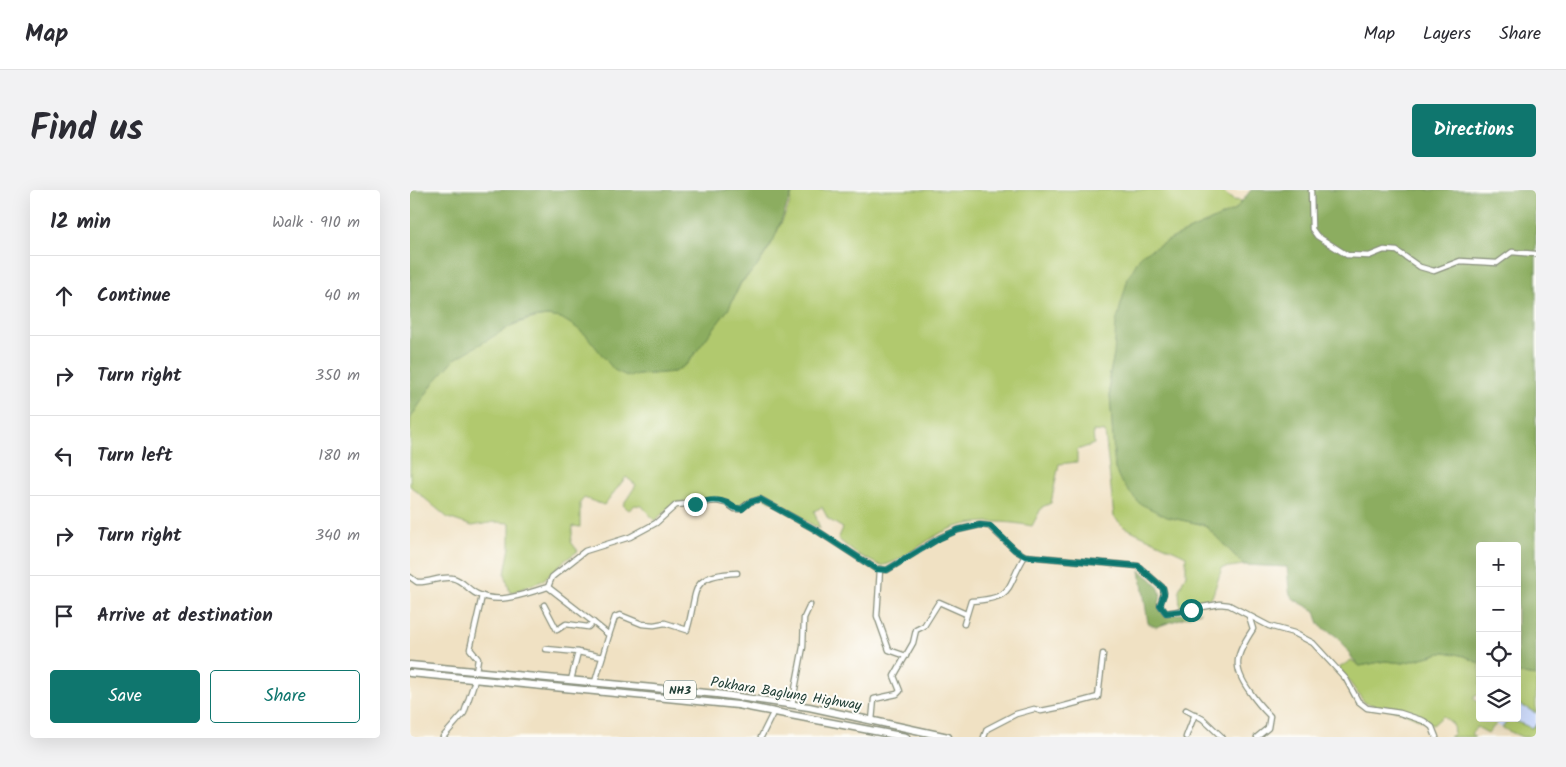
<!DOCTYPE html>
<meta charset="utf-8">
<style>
body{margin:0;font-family:Kalam,sans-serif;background:#f2f2f3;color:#2b2b33}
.controls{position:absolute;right:15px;bottom:15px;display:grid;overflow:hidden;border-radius:5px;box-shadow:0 5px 20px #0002}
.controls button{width:45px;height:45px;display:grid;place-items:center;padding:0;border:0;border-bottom:1px solid #e1e1e2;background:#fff;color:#2b2b33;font:25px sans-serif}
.stop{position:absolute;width:15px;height:15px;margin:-11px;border:4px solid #0f766e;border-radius:50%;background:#fff}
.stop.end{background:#0f766e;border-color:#fff;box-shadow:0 1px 5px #0008}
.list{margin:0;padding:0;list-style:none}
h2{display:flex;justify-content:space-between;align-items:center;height:65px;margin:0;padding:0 20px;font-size:21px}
h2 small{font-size:16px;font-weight:400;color:#7c7c81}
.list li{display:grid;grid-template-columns:32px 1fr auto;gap:15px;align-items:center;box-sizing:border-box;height:80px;padding:0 20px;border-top:1px solid #e1e1e2}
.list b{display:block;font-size:19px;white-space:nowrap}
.list em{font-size:16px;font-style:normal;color:#7c7c81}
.actions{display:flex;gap:10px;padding:15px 20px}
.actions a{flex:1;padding:11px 0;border:1px solid #0f766e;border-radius:5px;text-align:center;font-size:18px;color:#0f766e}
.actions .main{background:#0f766e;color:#fff}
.icon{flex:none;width:28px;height:28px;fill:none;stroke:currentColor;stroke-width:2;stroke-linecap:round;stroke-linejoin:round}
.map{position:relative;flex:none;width:1126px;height:547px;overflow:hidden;border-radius:5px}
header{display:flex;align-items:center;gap:30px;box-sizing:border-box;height:70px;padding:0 25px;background:#fff;border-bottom:1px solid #e1e1e2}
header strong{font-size:24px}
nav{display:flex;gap:28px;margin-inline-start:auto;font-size:18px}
.intro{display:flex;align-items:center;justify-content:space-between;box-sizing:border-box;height:120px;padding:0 30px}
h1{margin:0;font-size:35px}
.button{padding:12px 22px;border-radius:5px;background:#0f766e;color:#fff;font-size:18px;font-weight:700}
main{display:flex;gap:30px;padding:0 30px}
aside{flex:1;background:#fff;border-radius:5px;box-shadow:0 5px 20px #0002}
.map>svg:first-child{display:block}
</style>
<header>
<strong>Map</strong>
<nav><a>Map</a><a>Layers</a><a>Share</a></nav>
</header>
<div class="intro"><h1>Find us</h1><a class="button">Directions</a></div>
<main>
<aside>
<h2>12 min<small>Walk · 910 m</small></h2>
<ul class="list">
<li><svg class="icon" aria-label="ahead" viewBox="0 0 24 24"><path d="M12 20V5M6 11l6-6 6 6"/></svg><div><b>Continue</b></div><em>40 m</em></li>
<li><svg class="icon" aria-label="right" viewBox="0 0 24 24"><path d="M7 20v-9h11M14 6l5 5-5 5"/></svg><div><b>Turn right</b></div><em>350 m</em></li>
<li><svg class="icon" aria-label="left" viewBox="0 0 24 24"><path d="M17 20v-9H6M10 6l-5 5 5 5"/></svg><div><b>Turn left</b></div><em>180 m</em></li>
<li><svg class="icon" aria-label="right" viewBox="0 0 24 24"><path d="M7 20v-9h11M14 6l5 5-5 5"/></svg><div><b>Turn right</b></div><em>340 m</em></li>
<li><svg class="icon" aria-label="arrive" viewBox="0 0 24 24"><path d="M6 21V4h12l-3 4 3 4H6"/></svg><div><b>Arrive at destination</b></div></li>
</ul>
<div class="actions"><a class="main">Save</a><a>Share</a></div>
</aside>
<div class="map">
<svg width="1126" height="547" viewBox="0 0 1126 547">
<rect width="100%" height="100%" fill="#fdfcf7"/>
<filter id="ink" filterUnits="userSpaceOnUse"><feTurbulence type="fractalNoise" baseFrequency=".02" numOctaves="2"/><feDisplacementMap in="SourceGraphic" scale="10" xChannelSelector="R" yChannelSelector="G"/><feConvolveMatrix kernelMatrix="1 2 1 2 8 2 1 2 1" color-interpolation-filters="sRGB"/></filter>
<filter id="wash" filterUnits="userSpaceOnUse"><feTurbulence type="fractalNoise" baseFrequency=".0096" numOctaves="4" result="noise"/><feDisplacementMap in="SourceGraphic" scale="20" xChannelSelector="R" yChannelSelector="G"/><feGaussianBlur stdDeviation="1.12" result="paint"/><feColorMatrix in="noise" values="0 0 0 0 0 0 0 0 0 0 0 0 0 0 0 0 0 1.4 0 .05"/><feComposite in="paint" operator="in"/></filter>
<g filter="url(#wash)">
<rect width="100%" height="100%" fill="#f0e1c3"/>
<path fill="#cedbfa" d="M1107 513 1126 523V534L1122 539 1099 529 1092 538 1086 534 1089 531 1086 528H1107Z"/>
<g fill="#b1c96e" stroke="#688351">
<path d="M383 0H811L823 10 833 11 825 20 763 48 704 165 699 188 705 279 757 327 795 335 834 375 812 378 802 407 770 420 769 400 776 384V366L714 337 704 327 695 242 683 241 684 254 667 260V272L649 274 641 313 632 317 622 336C593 330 554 329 527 345 508 356 493 371 471 376L445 363 428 349 433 338 418 329 412 317 404 321 410 339 352 306 343 308 327 317 313 309 301 308 263 313 245 331 232 316 225 315 219 320 213 315 226 295 216 287 194 315 174 308 170 313V337L163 336 161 352 168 361 154 371 132 391 100 403 95 384 100 357V333L85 332 62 336 38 328 0 296C0 283 0 237 1 227 11 208 28 184 44 169 65 152 124 118 151 128 175 137 200 168 217 186L264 182 277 174 319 118 331 93 346 78 361 55 379 16Z"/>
<path d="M1035 462 1055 466 1070 474V503L1063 508 1070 514V528H1086L1089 531 1078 543 1067 537 1061 544 1065 547H1039L1044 544 1043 534 1033 526 1023 535 990 521 955 513 929 478 941 470 950 476 975 471 993 473Z"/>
<path d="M1107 483 1126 486V523L1107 513Z"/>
<path d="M1099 529 1122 538 1126 534V547H1112L1092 538Z"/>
</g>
<g fill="#8cad61" stroke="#56754a">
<path d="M0 0H383L364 49 346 78 331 92 319 118 277 174 264 182 217 186 204 180 176 145 164 136 151 128 137 126 121 128 106 133 45 169 24 192 0 229Z"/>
<path d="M841 0H1126V486L1107 483V356H1070V474L1055 466 1035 462 993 473 975 471 950 476C939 468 937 456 927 447 913 435 911 444 905 421 874 403 881 413 877 377L834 375 795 335 757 327 729 313 710 290 705 279 699 188 704 165 706 133 718 88 731 65 763 48 825 20Z"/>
<path d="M730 380C741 390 755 397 749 413L754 424 759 425 791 422 746 437 738 433Z"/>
</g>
</g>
<g filter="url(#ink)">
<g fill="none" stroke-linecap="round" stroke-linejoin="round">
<g stroke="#888f7c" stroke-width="7">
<g id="minor">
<path d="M901 0 902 39 907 46 937 65 959 66 974 60 987 61 1010 77 1024 81 1050 71 1087 73 1102 62 1126 64"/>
<path d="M470 379 467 426 479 460 496 466"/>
<path d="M0 387 7 392C19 393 30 386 42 388 53 390 57 399 67 404 90 415 116 403 138 397L183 432"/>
<path d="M138 397 142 387 175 361 220 347 246 333 266 315 307 311 316 313 325 319H331L340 312 350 309 406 340 466 379 477 380 529 348 548 340 570 335 579 336 605 360 615 366 728 376 753 398 754 403 750 415 756 423 810 414 819 415 859 436 884 443 903 453 936 489 948 511 957 518 990 523 1014 531 1022 537 1026 547"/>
<path d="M134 415 147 440 156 434 178 437 183 432 199 445 185 492"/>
<path d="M839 426 843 439C826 465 821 476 840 502 846 511 852 518 860 526L858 538 847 547"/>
<path d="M554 434 561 411C606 408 595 398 615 366"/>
<path d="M199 445 205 427 210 425 232 434 244 435 255 433 277 440C289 402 276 385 327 383"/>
<path d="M136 459 168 462 161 490"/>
<path d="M168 462 192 467"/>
<path d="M66 481 68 469 60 459 72 406"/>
<path d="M382 515 393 457 394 428 400 415"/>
<path d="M776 520 793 529 812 547"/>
<path d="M462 531 464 509 487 504 490 501 484 486 503 453 506 440 514 436 529 412 556 424"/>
<path d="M33 547 54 523 65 490"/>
<path d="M351 547 364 521"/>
<path d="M574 547 577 539 606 524 624 519 631 521 651 517 688 507 693 464"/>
<path d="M776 547 785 524"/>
</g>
</g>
<g stroke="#888f7c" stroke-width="9">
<g id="highway">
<path d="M0 475 307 504 399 517 538 547"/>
<path d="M0 483 328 515 496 547"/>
</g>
</g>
<use href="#minor" stroke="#fff" stroke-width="4.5"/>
<use href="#highway" stroke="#fff" stroke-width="6"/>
</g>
</g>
<g fill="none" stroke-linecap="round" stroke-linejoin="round" filter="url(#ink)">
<path stroke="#0f766e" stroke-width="6" d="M285 314C295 311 306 308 317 313 323 316 324 319 332 319L340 312 350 309 406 340 466 379 477 380 530 348 548 340 570 335 580 336 605 360 615 366 728 376 753 398 754 404 750 415 756 423 781 420"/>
</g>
<g text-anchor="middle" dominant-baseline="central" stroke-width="4" stroke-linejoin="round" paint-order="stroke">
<rect fill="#fdfcf7" stroke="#62766e" stroke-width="1" x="254" y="490.5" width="32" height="19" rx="4"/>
<g font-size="12" font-weight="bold" fill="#1f3d34">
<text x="270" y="500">NH3</text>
</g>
<g font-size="14" fill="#1f3d34" stroke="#fdfcf7">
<text transform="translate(376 504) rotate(9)">Pokhara Baglung Highway</text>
</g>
</g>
</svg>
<div class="controls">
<button>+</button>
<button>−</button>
<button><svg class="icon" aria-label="locate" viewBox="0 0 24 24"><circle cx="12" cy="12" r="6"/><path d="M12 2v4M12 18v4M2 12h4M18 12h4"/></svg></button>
<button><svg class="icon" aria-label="layers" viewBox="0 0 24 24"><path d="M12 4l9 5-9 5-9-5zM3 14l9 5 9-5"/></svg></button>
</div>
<div class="stop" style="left:781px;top:420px"></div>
<div class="stop end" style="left:285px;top:314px"></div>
</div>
</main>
